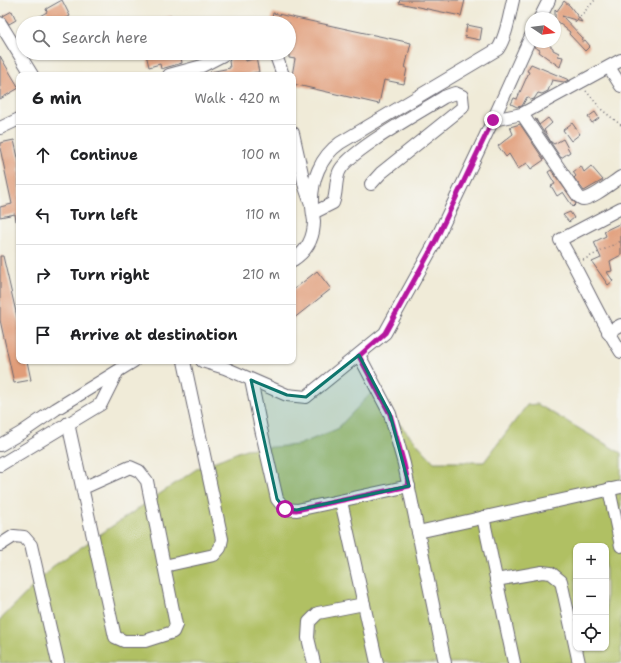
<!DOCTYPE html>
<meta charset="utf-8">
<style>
body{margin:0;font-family:"Shantell Sans",sans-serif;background:#f2f2f2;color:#202124}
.controls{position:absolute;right:12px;bottom:12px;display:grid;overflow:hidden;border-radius:8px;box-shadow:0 1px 3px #0004}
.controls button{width:36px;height:36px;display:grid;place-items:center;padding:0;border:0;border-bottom:1px solid #e0e0e0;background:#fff;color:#202124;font:20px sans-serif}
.compass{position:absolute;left:525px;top:12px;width:36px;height:36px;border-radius:50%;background:#fff;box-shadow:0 1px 3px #0004;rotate:103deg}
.stop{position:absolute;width:12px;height:12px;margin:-9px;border:3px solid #b5179e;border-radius:50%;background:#fff}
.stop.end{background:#b5179e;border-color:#fff;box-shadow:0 1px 4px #0008}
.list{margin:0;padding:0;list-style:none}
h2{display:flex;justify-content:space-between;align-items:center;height:52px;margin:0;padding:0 16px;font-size:17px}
h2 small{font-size:13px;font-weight:400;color:#757577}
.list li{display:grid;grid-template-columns:26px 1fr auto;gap:12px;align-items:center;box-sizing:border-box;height:60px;padding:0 16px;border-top:1px solid #e0e0e0}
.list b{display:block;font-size:15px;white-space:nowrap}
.list em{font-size:13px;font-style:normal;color:#757577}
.icon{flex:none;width:22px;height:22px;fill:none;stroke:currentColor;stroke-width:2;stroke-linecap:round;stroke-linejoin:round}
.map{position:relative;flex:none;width:621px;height:663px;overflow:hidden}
.search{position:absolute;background:#fff;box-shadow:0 1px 3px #0004;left:16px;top:16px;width:280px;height:44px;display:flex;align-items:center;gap:10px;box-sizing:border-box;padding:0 14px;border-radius:22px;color:#757577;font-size:15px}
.panel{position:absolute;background:#fff;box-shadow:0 1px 3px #0004;left:16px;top:72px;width:280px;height:292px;border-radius:8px}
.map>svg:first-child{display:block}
</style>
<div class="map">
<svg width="621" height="663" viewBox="0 0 621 663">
<rect width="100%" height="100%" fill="#f6f6f2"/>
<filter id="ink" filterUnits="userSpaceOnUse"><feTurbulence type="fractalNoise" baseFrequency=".025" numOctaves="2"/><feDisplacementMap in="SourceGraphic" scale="8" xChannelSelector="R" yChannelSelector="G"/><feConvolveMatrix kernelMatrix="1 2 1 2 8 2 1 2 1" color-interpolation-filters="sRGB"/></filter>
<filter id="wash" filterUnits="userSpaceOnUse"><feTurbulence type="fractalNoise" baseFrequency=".012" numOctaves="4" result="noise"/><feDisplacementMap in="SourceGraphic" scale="16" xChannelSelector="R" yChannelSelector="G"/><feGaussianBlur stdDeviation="0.9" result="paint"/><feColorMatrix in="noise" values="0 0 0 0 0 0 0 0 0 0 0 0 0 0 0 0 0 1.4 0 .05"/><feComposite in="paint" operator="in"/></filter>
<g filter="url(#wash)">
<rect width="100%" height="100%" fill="#f0ebd8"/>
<path fill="#b0c063" stroke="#69714f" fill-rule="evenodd" d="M371 393 434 462H484L527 405 537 404 621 453V663H0V620L52 567 198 468 246 449 298 445 337 429ZM576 546H606V648H576Z"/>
<g id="blocks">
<g fill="#e19d79">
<path d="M62 0 70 16 58 23H27L47 12 46 9Z"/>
<path d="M400 0H465L461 16 399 3Z"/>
<path d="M564 1 570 6 582 22 562 16 583 38 582 42 585 40 590 46 585 51 569 34 570 32 555 20V9L557 11Z"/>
<path d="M12 11 16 20 9 24 3 16Z"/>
<path d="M273 13 411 43 405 68H407L404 84 384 80 379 104 293 84V75H292L295 59 289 58V23H271Z"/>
<path d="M171 16 172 23H152V21Z"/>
<path d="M467 25 482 28 480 40 465 37Z"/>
<path d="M537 42H551L549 45 553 48V50L559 53 558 56 563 57 560 67 539 52 540 50 534 47Z"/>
<path d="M151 53H180L182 63 161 69 160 64 149 67 146 54Z"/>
<path d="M234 53H245L246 61 256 58 259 72 242 75H211L210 72 230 68 229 61 233 57Z"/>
<path d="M0 56 19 88 0 99Z"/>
<path d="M531 64 569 80 564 82 552 80 548 91 542 94 538 93 534 99 531 100 527 97 522 106 517 107 511 104 514 98 517 99 529 72 527 71Z"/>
<path d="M595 112 599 118 592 123 588 117Z"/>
<path d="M548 118 552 123 544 130 551 142 554 144 563 139 570 152 561 158 535 119H536L539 125Z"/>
<path d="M572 123 580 134 571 141 563 130Z"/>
<path d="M520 124 544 160 531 169 527 163 518 169 509 154 506 157 498 146 513 134 510 127Z"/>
<path d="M14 140 19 162V220L16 221 15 214 0 217V207L12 204 0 148V143Z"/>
<path d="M581 166 584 172 591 166 603 180 584 191 574 178 576 176 573 172Z"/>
<path d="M551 170 576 204 573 207 563 192 557 196 553 189 551 186 555 184 548 172Z"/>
<path d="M570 212 574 218 569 222 563 215Z"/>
<path d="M621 223V255L610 261 612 271 607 272 613 281 608 285 592 262 601 258 594 242 606 236 604 231Z"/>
<path d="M0 256H3L19 325V361H27L31 380 14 383 0 320Z"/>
<path d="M317 271 331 289 293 319V290Z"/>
</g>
</g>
</g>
<g filter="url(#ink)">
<use href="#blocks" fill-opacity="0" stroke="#6a6872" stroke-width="1"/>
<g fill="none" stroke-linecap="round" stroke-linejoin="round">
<g stroke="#6a6872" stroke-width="14">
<g id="minor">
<path d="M540 18 549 0"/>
<path d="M0 23 32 75"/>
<path d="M275 53 283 75"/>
<path d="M609 67 621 86"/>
<path d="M169 75 202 66 227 53"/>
<path d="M522 114 578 196C580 198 581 199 583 199 592 199 613 182 621 177"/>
<path d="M493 120 522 114 621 60"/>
<path d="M0 128 19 119"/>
<path d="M293 133 305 187 311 204"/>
<path d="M621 208 560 240C582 277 598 316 621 352"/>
<path d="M313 213 333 203C337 193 335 182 339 172 347 152 422 111 444 97L455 93 462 96 463 106 462 108 381 173 371 184"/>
<path d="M293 260C307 251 314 237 314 221 313 215 312 210 312 205 311 181 320 157 340 143L498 49C507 35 509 16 513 0"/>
<path d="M608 332 621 325"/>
<path d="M359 355 390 414 404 464 445 663"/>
<path d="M202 361 225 368 287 395 306 397 385 333 432 248 493 120 531 36"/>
<path d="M251 380 261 429 277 499 285 509 297 510 409 486"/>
<path d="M68 423 115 637 124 641H145L173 632 176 625 147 481 139 471 130 467 83 488"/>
<path d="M0 445 21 433 56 409 134 361"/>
<path d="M0 465 101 404 117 372"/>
<path d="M609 489 621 546"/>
<path d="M341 501 377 663"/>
<path d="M483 517 514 663"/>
<path d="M418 532 621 487"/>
<path d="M0 545 14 536 24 537 31 545 58 663"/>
<path d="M164 566 214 555 220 548 222 539 184 361"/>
<path d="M496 580 542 572 551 573 561 581 579 663"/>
<path d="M314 663 308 638 309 622 318 613 364 604"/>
</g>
</g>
<g stroke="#6a6872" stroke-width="1.5" stroke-dasharray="1 3" stroke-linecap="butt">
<path d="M575 22 595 0"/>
<path d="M586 91 602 110 621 125"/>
<path d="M583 260 621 241"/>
</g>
<use href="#minor" stroke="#fff" stroke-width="12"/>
</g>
</g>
<g fill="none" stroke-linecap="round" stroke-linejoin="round" filter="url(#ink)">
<path stroke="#b5179e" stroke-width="5" d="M285 509 296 510 409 486 404 464 390 414 359 356 385 333 432 248 493 120"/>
</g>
<path fill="#0f766e" fill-opacity="0.2" stroke="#0f766e" stroke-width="3" stroke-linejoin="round" d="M359 355 390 414 409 486 297 510 285 509 277 499 251 380 287 395 306 397Z"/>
</svg>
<div class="controls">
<button>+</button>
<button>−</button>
<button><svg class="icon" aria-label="locate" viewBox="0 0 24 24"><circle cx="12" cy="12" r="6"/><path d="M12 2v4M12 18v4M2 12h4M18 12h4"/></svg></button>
</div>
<svg class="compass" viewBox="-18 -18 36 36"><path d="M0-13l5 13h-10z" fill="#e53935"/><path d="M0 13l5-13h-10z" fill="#757577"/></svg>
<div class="stop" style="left:285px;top:509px"></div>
<div class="stop end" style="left:493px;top:120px"></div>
<div class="search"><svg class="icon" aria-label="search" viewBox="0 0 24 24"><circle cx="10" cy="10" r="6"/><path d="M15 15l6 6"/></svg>Search here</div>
<section class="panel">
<h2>6 min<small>Walk · 420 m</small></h2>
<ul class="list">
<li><svg class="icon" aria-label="ahead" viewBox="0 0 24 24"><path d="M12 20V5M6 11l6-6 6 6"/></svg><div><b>Continue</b></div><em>100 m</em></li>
<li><svg class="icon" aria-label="left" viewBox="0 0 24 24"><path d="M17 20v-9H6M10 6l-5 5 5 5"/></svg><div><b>Turn left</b></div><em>110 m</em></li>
<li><svg class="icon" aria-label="right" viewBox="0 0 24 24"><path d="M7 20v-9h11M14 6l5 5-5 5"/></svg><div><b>Turn right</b></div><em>210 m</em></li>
<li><svg class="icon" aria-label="arrive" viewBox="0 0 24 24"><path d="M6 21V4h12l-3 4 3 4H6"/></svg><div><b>Arrive at destination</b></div></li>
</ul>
</section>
</div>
